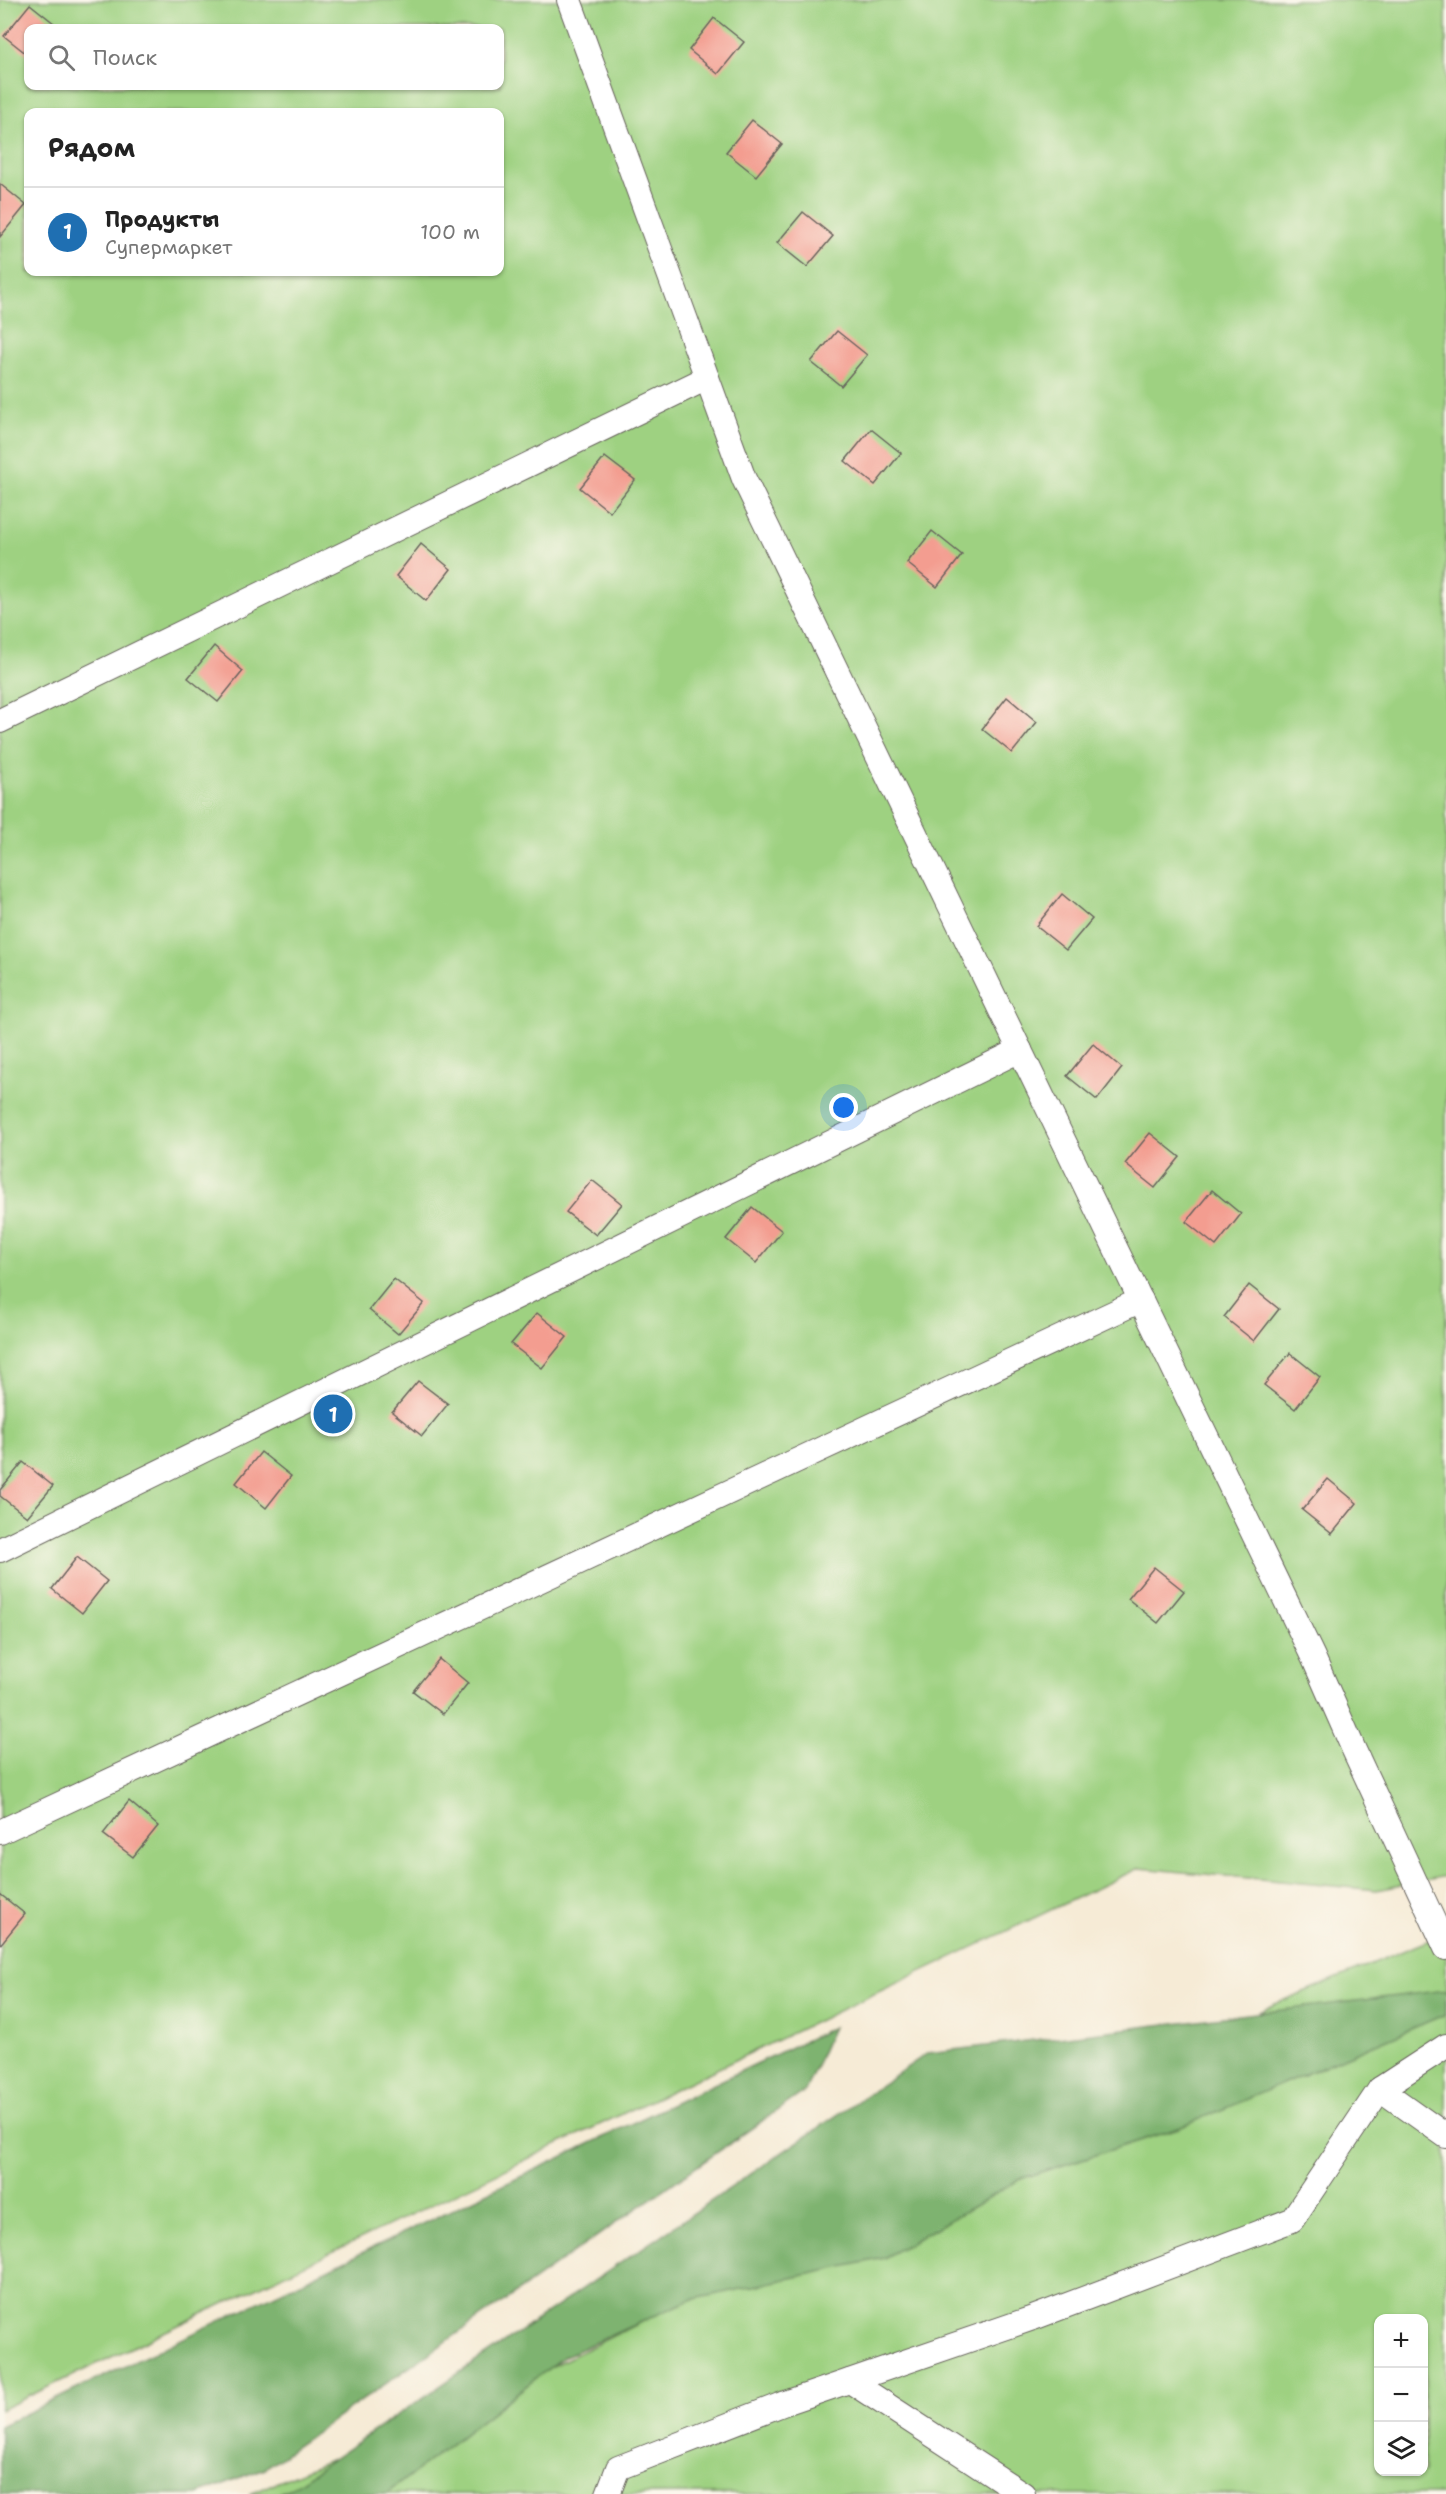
<!DOCTYPE html>
<html lang="ru">
<meta charset="utf-8">
<style>
body{margin:0;font-family:"Shantell Sans",sans-serif;background:#f6f6f6;color:#222}
.controls{position:absolute;right:18px;bottom:18px;display:grid;overflow:hidden;border-radius:12px;box-shadow:0 2px 4px #0004}
.controls button{width:54px;height:54px;display:grid;place-items:center;padding:0;border:0;border-bottom:2px solid #e0e0e0;background:#fff;color:#222;font:30px sans-serif}
.you{position:absolute;left:844px;top:1108px;width:21px;height:21px;margin:-15px;border:4px solid #fff;border-radius:50%;background:#1a73e8;box-shadow:0 0 0 9px #1a73e833}
.badge{display:grid;place-items:center;width:39px;height:39px;border-radius:50%;background:#1f6fb2;color:#fff;font-size:20px;font-weight:700}
.pin{position:absolute;translate:-50% -50%;border:3px solid #fff;box-shadow:0 2px 6px #0006}
.list{margin:0;padding:0;list-style:none}
h2{display:flex;justify-content:space-between;align-items:center;height:78px;margin:0;padding:0 24px;font-size:26px}
h2 small{font-size:20px;font-weight:400;color:#767676}
.list li{display:grid;grid-template-columns:39px 1fr auto;gap:18px;align-items:center;box-sizing:border-box;height:90px;padding:0 24px;border-top:2px solid #e0e0e0}
.list b{display:block;font-size:22px;white-space:nowrap}
.list p{margin:0;font-size:20px;white-space:nowrap;color:#767676}
.list em{font-size:20px;font-style:normal;color:#767676}
.icon{flex:none;width:33px;height:33px;fill:none;stroke:currentColor;stroke-width:2;stroke-linecap:round;stroke-linejoin:round}
.map{position:relative;flex:none;width:1446px;height:2494px;overflow:hidden}
.search{position:absolute;background:#fff;box-shadow:0 2px 4px #0004;left:24px;top:24px;width:480px;height:66px;display:flex;align-items:center;gap:15px;box-sizing:border-box;padding:0 21px;border-radius:12px;color:#767676;font-size:22px}
.panel{position:absolute;background:#fff;box-shadow:0 2px 4px #0004;left:24px;top:108px;width:480px;height:168px;border-radius:12px}
.map>svg:first-child{display:block}
</style>
<div class="map">
<svg width="1446" height="2494" viewBox="0 0 1446 2494">
<rect width="100%" height="100%" fill="#fbf7ec"/>
<filter id="ink" filterUnits="userSpaceOnUse"><feTurbulence type="fractalNoise" baseFrequency=".0167" numOctaves="2"/><feDisplacementMap in="SourceGraphic" scale="12" xChannelSelector="R" yChannelSelector="G"/><feConvolveMatrix kernelMatrix="1 2 1 2 8 2 1 2 1" color-interpolation-filters="sRGB"/></filter>
<filter id="wash" filterUnits="userSpaceOnUse"><feTurbulence type="fractalNoise" baseFrequency=".008" numOctaves="4" result="noise"/><feDisplacementMap in="SourceGraphic" scale="24" xChannelSelector="R" yChannelSelector="G"/><feGaussianBlur stdDeviation="1.35" result="paint"/><feColorMatrix in="noise" values="0 0 0 0 0 0 0 0 0 0 0 0 0 0 0 0 0 1.4 0 .05"/><feComposite in="paint" operator="in"/></filter>
<g filter="url(#wash)">
<rect width="100%" height="100%" fill="#f6ebd6"/>
<g fill="#9ed181" stroke="#5d764e" stroke-width="1.5" fill-rule="evenodd">
<path d="M0 0H1446V1876L1377 1890 1139 1868 0 2410ZM28 28H500V86H28ZM28 112H500V272H28Z"/>
<path d="M1446 1933V2494H249L553 2366 1277 2003ZM1378 2318H1424V2472H1378Z"/>
</g>
<g fill="#7eb36f" stroke="#4d6846" stroke-width="1.5">
<path d="M1446 1990V2014L1179 2128 1023 2178 884 2258 690 2300 565 2356 386 2494H278L289 2489 928 2053Z"/>
<path d="M833 2027 805 2091 265 2468 198 2494H0V2426Z"/>
</g>
<g id="blocks">
<g fill="#f39d90">
<path d="M30 4 60 28H28V55L4 36Z"/>
<path d="M714 18 744 42 718 74 689 50Z"/>
<path d="M752 120 782 144 756 176 726 152Z"/>
<path d="M0 184 26 205 0 237Z"/>
<path d="M803 212 833 236 807 267 777 243Z"/>
<path d="M837 331 867 355 841 386 811 362Z"/>
<path d="M871 429 901 453 875 485 845 461Z"/>
<path d="M605 457 635 480 610 512 580 488Z"/>
<path d="M932 531 962 555 937 587 907 563Z"/>
<path d="M421 544 451 569 426 601 396 576Z"/>
<path d="M214 646 243 671 218 702 188 678Z"/>
<path d="M1007 697 1037 722 1012 753 982 729Z"/>
<path d="M1062 894 1092 919 1066 950 1036 926Z"/>
<path d="M1093 1044 1122 1068 1097 1100 1067 1076Z"/>
<path d="M1150 1133 1180 1157 1155 1188 1125 1164Z"/>
<path d="M592 1180 622 1204 596 1235 566 1212Z"/>
<path d="M1212 1190 1241 1214 1216 1246 1186 1222Z"/>
<path d="M752 1207 782 1231 756 1263 726 1239Z"/>
<path d="M394 1279 424 1303 398 1334 369 1310Z"/>
<path d="M1249 1285 1279 1309 1254 1341 1224 1317Z"/>
<path d="M537 1313 567 1337 542 1368 511 1344Z"/>
<path d="M1290 1353 1320 1377 1295 1409 1264 1385Z"/>
<path d="M418 1381 448 1404 422 1436 392 1412Z"/>
<path d="M261 1452 291 1476 266 1508 236 1483Z"/>
<path d="M23 1462 53 1486 27 1517 0 1496V1490Z"/>
<path d="M1328 1479 1357 1503 1332 1534 1302 1510Z"/>
<path d="M77 1557 107 1581 82 1613 52 1589Z"/>
<path d="M1154 1567 1184 1591 1158 1623 1128 1599Z"/>
<path d="M439 1659 468 1683 443 1714 413 1691Z"/>
<path d="M129 1801 158 1826 133 1857 103 1834Z"/>
<path d="M0 1894 25 1914 0 1945Z"/>
</g>
</g>
</g>
<g filter="url(#ink)">
<use href="#blocks" fill-opacity="0" stroke="#68645d" stroke-width="1.5"/>
<g fill="none" stroke-linecap="round" stroke-linejoin="round">
<g stroke="#68645d" stroke-width="26">
<g id="service">
<path d="M569 0 744 479 1313 1657 1354 1750 1446 1948"/>
<path d="M0 721 707 378"/>
<path d="M0 1550 1020 1050"/>
<path d="M0 1832 1141 1300"/>
<path d="M1380 2089 1446 2136"/>
<path d="M850 2381 1023 2494"/>
<path d="M608 2494 618 2468 785 2403 1033 2318 1292 2220 1380 2089 1446 2046"/>
</g>
</g>
<use href="#service" stroke="#fff" stroke-width="24"/>
</g>
</g>
</svg>
<div class="controls">
<button>+</button>
<button>−</button>
<button><svg class="icon" aria-label="layers" viewBox="0 0 24 24"><path d="M12 4l9 5-9 5-9-5zM3 14l9 5 9-5"/></svg></button>
</div>
<div class="you"></div>
<div class="pin badge" style="left:333px;top:1414px">1</div>
<div class="search"><svg class="icon" aria-label="search" viewBox="0 0 24 24"><circle cx="10" cy="10" r="6"/><path d="M15 15l6 6"/></svg>Поиск</div>
<section class="panel">
<h2>Рядом<small></small></h2>
<ul class="list">
<li><span class="badge">1</span><div><b>Продукты</b><p>Супермаркет</p></div><em>100 m</em></li>
</ul>
</section>
</div>
